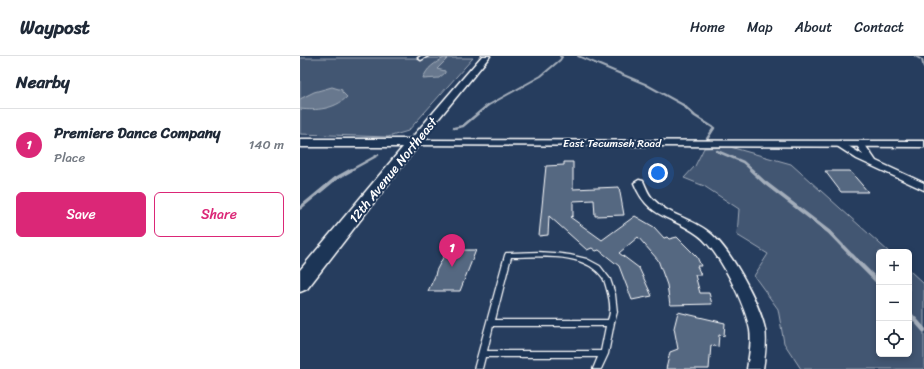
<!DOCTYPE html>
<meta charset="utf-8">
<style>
body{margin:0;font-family:Sriracha,sans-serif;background:#f2f2f3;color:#1f2937}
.controls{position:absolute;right:12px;bottom:12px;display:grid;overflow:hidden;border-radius:6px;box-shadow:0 2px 6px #0003}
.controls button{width:36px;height:36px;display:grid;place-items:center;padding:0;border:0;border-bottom:1px solid #e0e1e3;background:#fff;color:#1f2937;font:20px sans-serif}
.you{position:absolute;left:358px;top:117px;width:14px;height:14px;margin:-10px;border:3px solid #fff;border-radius:50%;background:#1a73e8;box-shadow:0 0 0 6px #1a73e833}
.badge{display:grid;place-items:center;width:26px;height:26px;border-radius:50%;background:#db2777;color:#fff;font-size:13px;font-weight:700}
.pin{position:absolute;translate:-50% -33px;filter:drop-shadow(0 1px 2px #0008)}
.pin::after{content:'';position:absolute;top:21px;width:14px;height:12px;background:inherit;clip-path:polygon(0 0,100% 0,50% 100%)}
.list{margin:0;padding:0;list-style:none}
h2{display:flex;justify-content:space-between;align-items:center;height:52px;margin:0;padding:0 16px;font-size:17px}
h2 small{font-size:13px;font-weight:400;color:#747a83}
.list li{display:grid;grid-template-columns:26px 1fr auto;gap:12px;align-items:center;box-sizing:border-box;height:72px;padding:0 16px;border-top:1px solid #e0e1e3}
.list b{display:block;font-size:15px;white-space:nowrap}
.list p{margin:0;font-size:13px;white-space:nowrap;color:#747a83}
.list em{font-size:13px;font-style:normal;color:#747a83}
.actions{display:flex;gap:8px;padding:12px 16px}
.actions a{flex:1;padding:9px 0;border:1px solid #db2777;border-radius:6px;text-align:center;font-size:14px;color:#db2777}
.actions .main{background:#db2777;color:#fff}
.icon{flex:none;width:22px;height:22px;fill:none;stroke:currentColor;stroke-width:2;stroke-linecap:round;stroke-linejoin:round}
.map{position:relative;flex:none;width:624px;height:313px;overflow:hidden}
header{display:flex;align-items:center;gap:24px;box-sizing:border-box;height:56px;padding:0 20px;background:#fff;border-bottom:1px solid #e0e1e3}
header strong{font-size:19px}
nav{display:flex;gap:22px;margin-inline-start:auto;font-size:14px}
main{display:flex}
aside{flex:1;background:#fff}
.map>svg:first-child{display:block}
</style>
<header>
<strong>Waypost</strong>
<nav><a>Home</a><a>Map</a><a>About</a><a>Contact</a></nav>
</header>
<main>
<aside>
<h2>Nearby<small></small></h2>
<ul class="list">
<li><span class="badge">1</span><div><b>Premiere Dance Company</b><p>Place</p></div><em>140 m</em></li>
</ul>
<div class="actions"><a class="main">Save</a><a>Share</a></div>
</aside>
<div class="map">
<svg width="624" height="313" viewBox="0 0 624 313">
<rect width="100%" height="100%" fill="#263d5e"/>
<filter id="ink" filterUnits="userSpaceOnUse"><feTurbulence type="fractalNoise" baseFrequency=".025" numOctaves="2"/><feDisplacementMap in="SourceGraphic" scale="8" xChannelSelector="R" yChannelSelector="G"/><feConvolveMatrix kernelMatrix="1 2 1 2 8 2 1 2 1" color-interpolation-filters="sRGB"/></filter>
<g filter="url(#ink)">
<g fill="#425672" stroke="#a0aab8">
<path d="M0 2H173L108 75 88 81 0 78Z"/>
<path d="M430 91 491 108 589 196H579V298H609V214L624 228V313H501L484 287 478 253 454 220 468 198 437 179 439 153 404 130 384 122 395 110 404 92Z"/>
</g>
<g fill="#67788e" stroke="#a4aebb">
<path d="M144 2H148L137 13 145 15V17L139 22 123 23C126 12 135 7 144 2Z"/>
<path d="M32 31 42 34V36L47 41C35 53 16 55 0 53V43L14 36Z"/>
</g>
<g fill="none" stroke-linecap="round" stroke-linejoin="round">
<g stroke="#a4aebb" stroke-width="2">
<path d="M278 0 345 28 385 50"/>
<path d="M615 0 622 4 624 12"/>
<path d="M187 50 241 20 260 4 262 1 260 0"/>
</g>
<g stroke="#a4aebb" stroke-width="2.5">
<path d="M383 49 395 60 414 72 407 83"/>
<path d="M154 72 163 70 188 49"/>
<path d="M417 95 443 106 453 115"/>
<path d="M49 115 78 99"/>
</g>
<g stroke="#a4aebb" stroke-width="3.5">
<path d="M451 114 464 126 529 176 553 201"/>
<path d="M0 152 35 123 51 114"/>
</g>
<g stroke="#a4aebb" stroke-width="4.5">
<path d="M552 200 579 227"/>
<path d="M609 257 624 274"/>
</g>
</g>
<g fill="#556781" stroke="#fff">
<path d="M264 106H273V133L319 131 324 159 295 160 294 144 273 145V160L270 161 302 184 335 160 354 171 364 182 367 181 369 183 377 181 397 201 401 210H397L401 219H395L400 237H409L412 248 370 249 367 229 358 204 338 181 319 197 339 212 352 240 332 244 319 210 299 194 296 195 292 192 287 194 249 160 248 179 239 180 246 110 264 109Z"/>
<path d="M525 115H550L568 136H541Z"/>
<path d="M147 194H176L160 235H128L135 220 136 215Z"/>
<path d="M378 256 425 267 424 280 419 279 418 291 411 289 409 313H366L370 296 378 293 374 272Z"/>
</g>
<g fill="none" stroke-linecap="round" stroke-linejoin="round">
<g stroke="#fff" stroke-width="2.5">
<path id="service" d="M238 196 254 197 270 199 287 203 300 210 310 223 315 238 317 256 314 267 308 298 301 313H293L298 301H185L182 313H174L205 199 206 197H208ZM211 201C240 201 284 195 303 222 305 226 306 230 307 234 310 244 312 254 308 264H195ZM193 270H306L301 295H187Z"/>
</g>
<g stroke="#fff" stroke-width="3">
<g id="minor">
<path d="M121 0H128L121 4 118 2Z"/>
<path d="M540 85 563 99 556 88 560 85 563 86 576 105 624 127V134L557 103 537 90 536 88Z"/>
<path d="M339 124 343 125C346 131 348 138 353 143 368 159 390 162 406 174 429 189 459 246 465 273 467 286 465 300 463 313H447C449 300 452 287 450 274 445 248 419 194 398 179 371 159 348 163 334 127Z"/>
</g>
</g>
<g stroke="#fff" stroke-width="3">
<path id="tertiary" d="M113 84 624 85V91L109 89 108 87 109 85Z"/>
</g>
<g stroke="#fff" stroke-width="3">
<path id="secondary" d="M182 0H190L117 89H109L107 87 109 85Z"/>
</g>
<g stroke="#fff" stroke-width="3">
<path id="primary" d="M0 83H113L118 84 120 87 7 233 0 236V214L103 91H0Z"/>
</g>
<use href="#service" fill="#1d3557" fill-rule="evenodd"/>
<use href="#minor" fill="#1d3557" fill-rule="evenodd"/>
<use href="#tertiary" fill="#1d3557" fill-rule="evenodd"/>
<use href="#secondary" fill="#1d3557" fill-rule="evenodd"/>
<use href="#primary" fill="#1d3557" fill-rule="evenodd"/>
</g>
</g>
<g text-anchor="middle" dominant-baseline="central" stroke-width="4" stroke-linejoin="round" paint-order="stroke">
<g font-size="11" fill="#fff" stroke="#1d3557">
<text x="312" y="87">East Tecumseh Road</text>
</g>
<g font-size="13" fill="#fff" stroke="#1d3557">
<text transform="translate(93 114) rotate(-51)">12th Avenue Northeast</text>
</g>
</g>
</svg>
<div class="controls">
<button>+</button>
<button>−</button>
<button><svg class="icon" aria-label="locate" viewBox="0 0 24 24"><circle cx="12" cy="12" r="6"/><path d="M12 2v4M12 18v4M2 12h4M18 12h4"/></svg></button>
</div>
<div class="you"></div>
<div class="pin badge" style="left:152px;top:211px">1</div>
</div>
</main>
